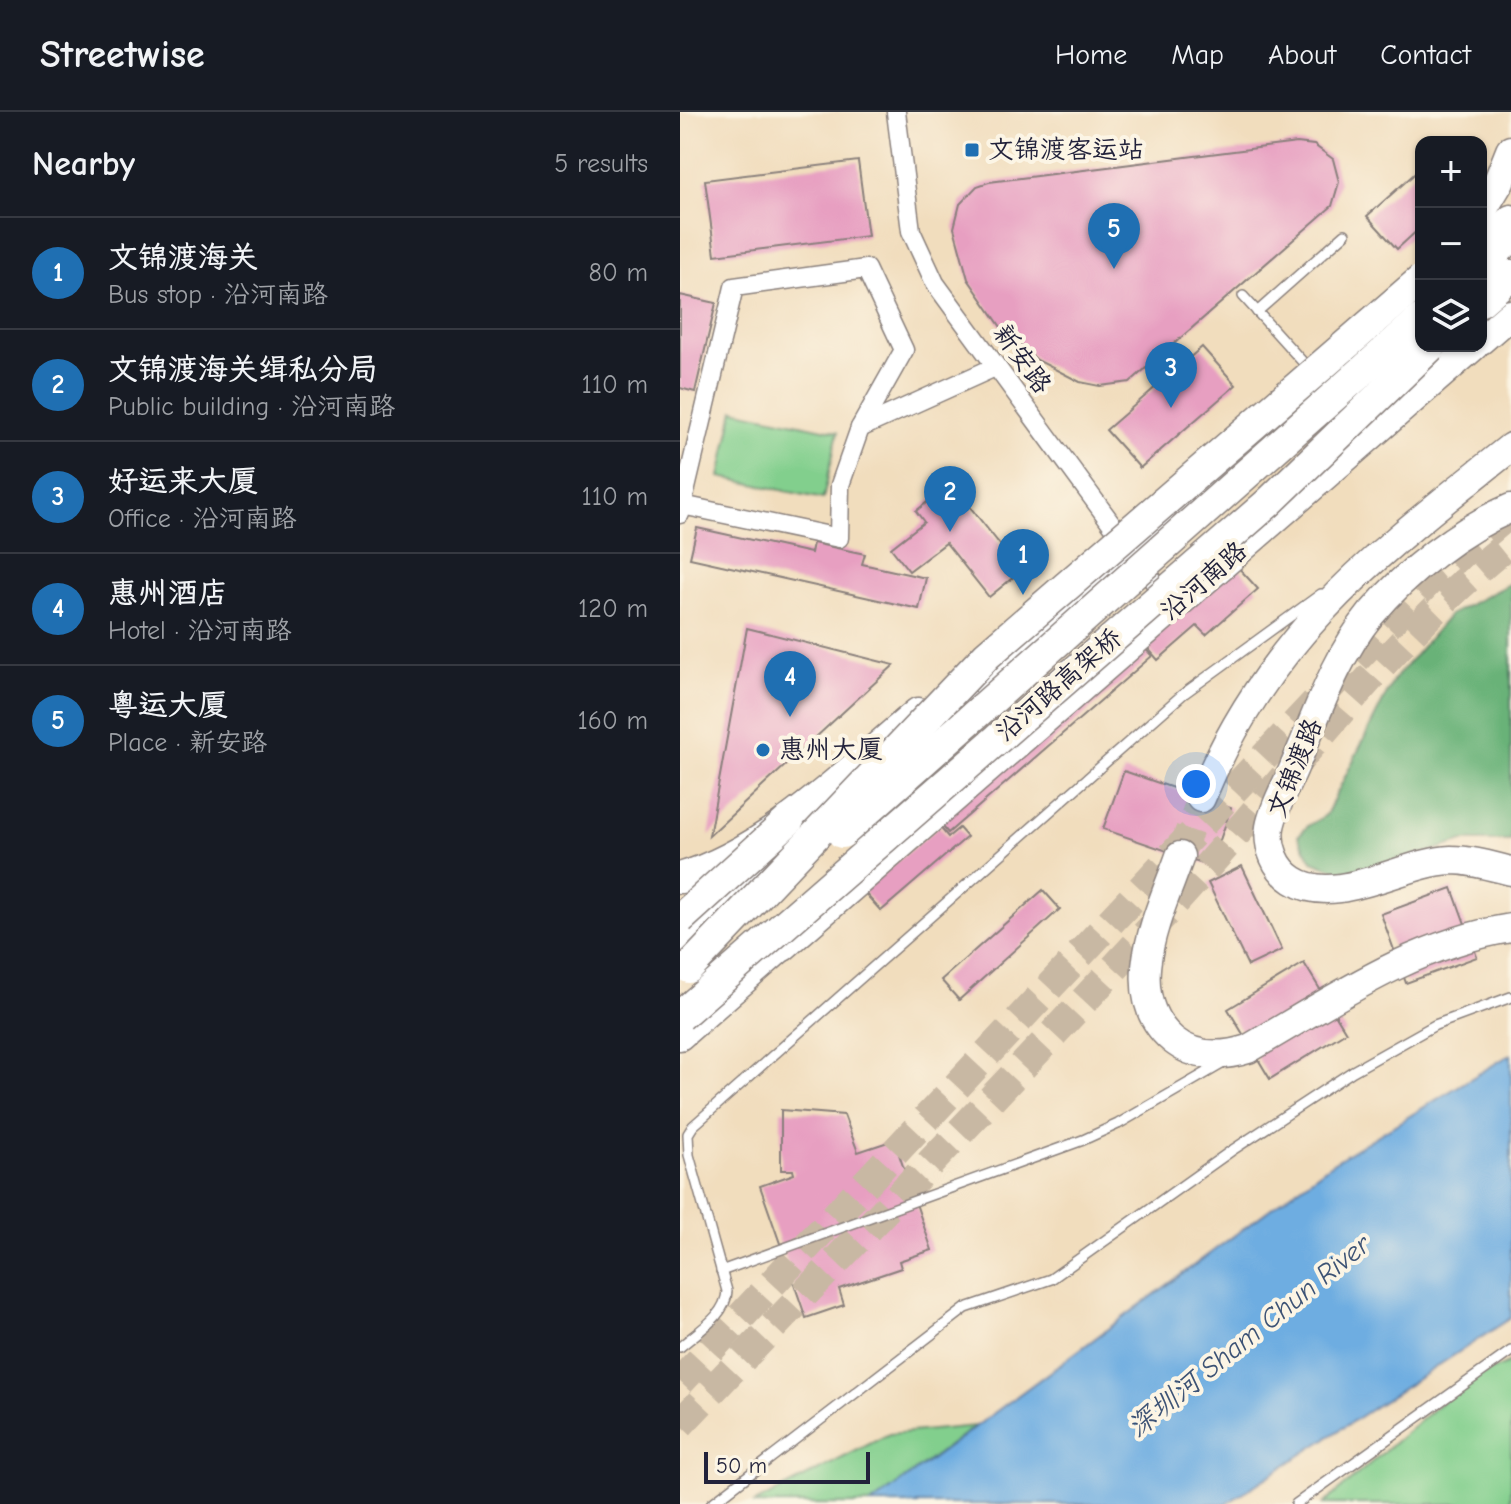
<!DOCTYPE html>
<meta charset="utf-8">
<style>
body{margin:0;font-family:"Comic Neue","LXGW WenKai TC",sans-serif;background:#20242c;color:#f1f3f6}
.controls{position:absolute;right:24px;top:24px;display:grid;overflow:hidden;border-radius:16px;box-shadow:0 2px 6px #0004}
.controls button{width:72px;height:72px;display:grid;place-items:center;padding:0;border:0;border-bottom:2px solid #363941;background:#171b24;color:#f1f3f6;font:40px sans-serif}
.scale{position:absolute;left:24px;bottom:20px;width:166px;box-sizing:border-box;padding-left:8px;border:4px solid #22223b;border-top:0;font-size:22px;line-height:28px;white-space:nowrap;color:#22223b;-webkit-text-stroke:6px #fcf5e5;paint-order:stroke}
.you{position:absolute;left:516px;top:672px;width:28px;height:28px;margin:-20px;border:6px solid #fff;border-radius:50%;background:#1a73e8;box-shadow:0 0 0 12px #1a73e833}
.badge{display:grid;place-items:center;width:52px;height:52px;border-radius:50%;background:#1f6fb2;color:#fff;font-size:26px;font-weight:700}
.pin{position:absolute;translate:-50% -66px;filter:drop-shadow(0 2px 4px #0008)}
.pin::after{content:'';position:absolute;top:42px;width:28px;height:24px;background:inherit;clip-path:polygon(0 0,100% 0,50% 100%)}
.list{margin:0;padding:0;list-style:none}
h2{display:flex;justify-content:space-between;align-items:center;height:104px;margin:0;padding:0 32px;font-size:34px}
h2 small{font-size:26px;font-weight:400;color:#9ea1a6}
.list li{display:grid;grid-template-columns:52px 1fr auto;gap:24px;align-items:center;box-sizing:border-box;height:112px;padding:0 32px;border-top:2px solid #363941}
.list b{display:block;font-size:30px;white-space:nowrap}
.list p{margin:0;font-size:26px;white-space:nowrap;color:#9ea1a6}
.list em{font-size:26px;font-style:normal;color:#9ea1a6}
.icon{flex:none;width:44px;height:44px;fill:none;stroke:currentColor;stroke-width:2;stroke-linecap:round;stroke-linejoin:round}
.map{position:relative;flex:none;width:831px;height:1392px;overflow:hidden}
header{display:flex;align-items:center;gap:48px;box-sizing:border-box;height:112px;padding:0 40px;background:#171b24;border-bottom:2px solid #363941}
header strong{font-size:38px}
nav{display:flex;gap:44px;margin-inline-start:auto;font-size:28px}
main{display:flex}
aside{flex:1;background:#171b24}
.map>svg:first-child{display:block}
</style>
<header>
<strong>Streetwise</strong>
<nav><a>Home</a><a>Map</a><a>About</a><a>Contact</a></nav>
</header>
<main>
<aside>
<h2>Nearby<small>5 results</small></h2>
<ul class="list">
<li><span class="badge">1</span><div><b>文锦渡海关</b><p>Bus stop · 沿河南路</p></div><em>80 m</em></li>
<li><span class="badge">2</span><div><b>文锦渡海关缉私分局</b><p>Public building · 沿河南路</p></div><em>110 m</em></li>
<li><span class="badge">3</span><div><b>好运来大厦</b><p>Office · 沿河南路</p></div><em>110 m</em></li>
<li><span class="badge">4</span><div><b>惠州酒店</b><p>Hotel · 沿河南路</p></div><em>120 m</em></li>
<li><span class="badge">5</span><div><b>粤运大厦</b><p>Place · 新安路</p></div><em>160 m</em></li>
</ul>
</aside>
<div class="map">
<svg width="831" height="1392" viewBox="0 0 831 1392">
<rect width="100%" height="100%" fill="#fcf5e5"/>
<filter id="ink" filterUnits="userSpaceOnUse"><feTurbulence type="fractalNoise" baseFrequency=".0125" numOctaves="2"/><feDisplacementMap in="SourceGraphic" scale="16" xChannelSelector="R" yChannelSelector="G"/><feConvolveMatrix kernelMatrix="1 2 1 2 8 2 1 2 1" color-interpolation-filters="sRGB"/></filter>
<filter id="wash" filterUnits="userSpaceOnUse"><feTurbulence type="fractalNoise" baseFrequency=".006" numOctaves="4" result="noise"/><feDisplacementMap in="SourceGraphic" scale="32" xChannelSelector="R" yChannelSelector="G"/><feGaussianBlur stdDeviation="1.8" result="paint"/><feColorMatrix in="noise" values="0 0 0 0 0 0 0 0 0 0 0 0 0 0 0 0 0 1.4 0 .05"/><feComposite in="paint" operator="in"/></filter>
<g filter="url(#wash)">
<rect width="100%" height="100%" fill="#f1ddbd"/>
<g fill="#82cf8d" stroke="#527864" stroke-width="2">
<path d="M54 298 158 320 143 387 40 365Z"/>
<path d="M831 1250V1392H643L787 1268Z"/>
<path d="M295 1314 191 1392H73L209 1322Z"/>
</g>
<path fill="#69b278" stroke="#466a5a" stroke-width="2" d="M831 471V729H783L702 755 664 761 632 749 618 724 629 713 646 703 713 569 769 503Z"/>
<path fill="#6eade1" stroke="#48688e" stroke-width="2" d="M831 942V1206L546 1392H191L651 1052Z"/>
<g id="blocks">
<g fill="#e79fc1">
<path d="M617 31 634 33 653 47 659 70 652 94 450 270 420 274 400 270 357 248 321 215 288 167 274 116 280 92 297 74 309 70Z"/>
<path d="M178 49 188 124 35 143 25 68Z"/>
<path d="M741 56V90L736 94 741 100V115L717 137 687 104Z"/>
<path d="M0 183 36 191 15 280 0 276Z"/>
<path d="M522 235 556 273 460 356 426 318Z"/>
<path d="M271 371 341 459 309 485 266 431 229 459 211 436 244 410 236 399Z"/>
<path d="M17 416 131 441 133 431 185 442 182 452 246 466 239 497 10 446Z"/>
<path d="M556 453 578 477 526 523 517 514 478 548 465 533Z"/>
<path d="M67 516 214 553 29 724Z"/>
<path d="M463 534 472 544 268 721 259 710Z"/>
<path d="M444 659 551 696 531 754 423 717Z"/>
<path d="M259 714 268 725 279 716 287 725 201 799 183 779Z"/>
<path d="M562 754 602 838 568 854 528 771Z"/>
<path d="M772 776 797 845 726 871 701 802Z"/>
<path d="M363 778 380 797 279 888 261 868Z"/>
<path d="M624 851 666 920 590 967 548 897Z"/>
<path d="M101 998 164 1003 178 1040 214 1028 252 1138 219 1149 221 1156 159 1177 164 1193 126 1206 80 1074 114 1062 113 1058H101Z"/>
</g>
</g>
</g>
<g filter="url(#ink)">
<use href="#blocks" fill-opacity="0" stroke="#8a807c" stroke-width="2"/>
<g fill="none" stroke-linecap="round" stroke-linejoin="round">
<path stroke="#c8b8a3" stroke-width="28" stroke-dasharray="28 14" stroke-linecap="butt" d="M500 744 521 686"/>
<g stroke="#c8b8a3" stroke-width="30" stroke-dasharray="30 15" stroke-linecap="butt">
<path d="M0 1270 748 470 823 407"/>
<path d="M0 1312C172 1131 348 953 515 768 619 654 710 526 831 430"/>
</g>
<g stroke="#8a807c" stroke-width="12">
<g id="service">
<path d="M563 184 630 258"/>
<path d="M577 200 665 122"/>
<path d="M41 1159 403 1028 438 1012 545 950"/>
<path d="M0 1235C18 1219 46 1204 47 1179L9 1043 8 1022 13 1014 502 583 641 482"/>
<path d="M31 1392 286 1196 371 1167 551 1039 673 959 755 913 831 885"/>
<path d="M616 1392 831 1239"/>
</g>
</g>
<g stroke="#8a807c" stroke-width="21">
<g id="minor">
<path d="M216 0 231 119 255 171 489 490"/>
<path d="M180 316 315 255"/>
<path d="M0 402 2 393 54 175 186 157 224 238 180 316 160 373 159 426 2 393"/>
</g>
</g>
<g stroke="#8a807c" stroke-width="29">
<path id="secondary" d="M0 925 103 835"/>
</g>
<g stroke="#8a807c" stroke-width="31">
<g id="primary">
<path d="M801 134 831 107"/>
<path d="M801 228 831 202"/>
<path d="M831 396C780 418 727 459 691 502 655 546 637 602 615 653 607 673 594 694 590 715 587 735 596 757 613 768 655 796 723 750 771 748 792 748 811 754 831 759"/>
<path d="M285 582 601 308"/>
<path d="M521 686C589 521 697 442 831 335"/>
<path d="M500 744C481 799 437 881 493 928 515 946 543 945 568 937 651 889 735 831 831 816"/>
<path d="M5 825 108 735"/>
<path d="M103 835 794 234"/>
</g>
</g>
<g stroke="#8a807c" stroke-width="33">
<g id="trunk">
<path d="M801 99 819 69 831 39"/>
<path d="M801 153 831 126"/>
<path d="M801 189 831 163"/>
<path d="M0 766C89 740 168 659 238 601"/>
</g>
</g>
<use href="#service" stroke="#fff" stroke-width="9"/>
<use href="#minor" stroke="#fff" stroke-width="18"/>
<use href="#secondary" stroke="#fff" stroke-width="26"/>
<use href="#primary" stroke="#fff" stroke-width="28"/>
<use href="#trunk" stroke="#fff" stroke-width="30"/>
<g stroke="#8a807c" stroke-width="33" stroke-linecap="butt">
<g id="trunk-bridge">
<path d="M162 721 741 207"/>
<path d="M0 807 109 708"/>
<path d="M9 856 307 543 741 168"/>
<path d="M0 904 588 391 751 234"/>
</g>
</g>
<use href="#trunk-bridge" stroke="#fff" stroke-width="30"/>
</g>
</g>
<g fill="#1f6fb2" stroke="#fcf5e5" stroke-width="3">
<rect x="284" y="30" width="16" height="16" rx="4"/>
<circle cx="83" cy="638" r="8"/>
</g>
<g text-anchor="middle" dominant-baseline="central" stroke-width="8" stroke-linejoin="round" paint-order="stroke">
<g font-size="26" fill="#22223b" stroke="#fcf5e5" text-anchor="start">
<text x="308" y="38">文锦渡客运站</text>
<text x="99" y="638">惠州大厦</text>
</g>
<g font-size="26" fill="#22223b" stroke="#fcf5e5">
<text transform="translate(342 247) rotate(54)">新安路</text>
<text transform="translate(524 469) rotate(-41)">沿河南路</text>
<text transform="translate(379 573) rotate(-41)">沿河路高架桥</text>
<text transform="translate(615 656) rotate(-68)">文锦渡路</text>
</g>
<g font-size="28" font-style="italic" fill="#3d5375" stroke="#fcf5e5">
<text transform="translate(569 1224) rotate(-39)">深圳河 Sham Chun River</text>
</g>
</g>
</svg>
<div class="controls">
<button>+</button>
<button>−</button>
<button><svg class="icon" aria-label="layers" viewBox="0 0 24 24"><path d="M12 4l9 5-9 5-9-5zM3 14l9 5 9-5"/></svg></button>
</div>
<div class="scale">50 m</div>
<div class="you"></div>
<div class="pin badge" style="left:343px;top:483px">1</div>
<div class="pin badge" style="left:270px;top:420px">2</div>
<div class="pin badge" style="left:491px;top:296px">3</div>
<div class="pin badge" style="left:110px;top:605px">4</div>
<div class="pin badge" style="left:434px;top:157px">5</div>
</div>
</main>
